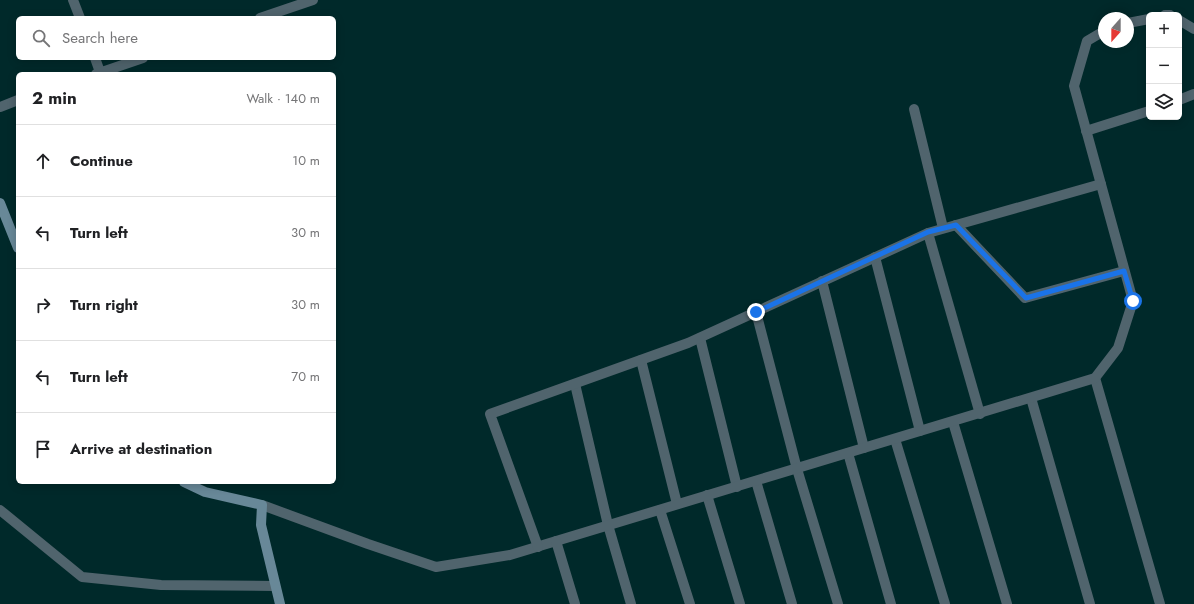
<!DOCTYPE html>
<meta charset="utf-8">
<style>
body{margin:0;font-family:Jost,sans-serif;background:#f2f2f2;color:#202124}
.controls{position:absolute;right:12px;top:12px;display:grid;overflow:hidden;border-radius:6px;box-shadow:0 2px 10px #0003}
.controls button{width:36px;height:36px;display:grid;place-items:center;padding:0;border:0;border-bottom:1px solid #e0e0e0;background:#fff;color:#202124;font:20px sans-serif}
.compass{position:absolute;left:1098px;top:12px;width:36px;height:36px;border-radius:50%;background:#fff;box-shadow:0 2px 10px #0003;rotate:201deg}
.stop{position:absolute;width:12px;height:12px;margin:-9px;border:3px solid #1a73e8;border-radius:50%;background:#fff}
.stop.end{background:#1a73e8;border-color:#fff;box-shadow:0 1px 4px #0008}
.list{margin:0;padding:0;list-style:none}
h2{display:flex;justify-content:space-between;align-items:center;height:52px;margin:0;padding:0 16px;font-size:17px}
h2 small{font-size:13px;font-weight:400;color:#757577}
.list li{display:grid;grid-template-columns:26px 1fr auto;gap:12px;align-items:center;box-sizing:border-box;height:72px;padding:0 16px;border-top:1px solid #e0e0e0}
.list b{display:block;font-size:15px;white-space:nowrap}
.list em{font-size:13px;font-style:normal;color:#757577}
.icon{flex:none;width:22px;height:22px;fill:none;stroke:currentColor;stroke-width:2;stroke-linecap:round;stroke-linejoin:round}
.map{position:relative;flex:none;width:1194px;height:604px;overflow:hidden}
.search{position:absolute;background:#fff;box-shadow:0 2px 10px #0003;left:16px;top:16px;width:320px;height:44px;display:flex;align-items:center;gap:10px;box-sizing:border-box;padding:0 14px;border-radius:6px;color:#757577;font-size:15px}
.panel{position:absolute;background:#fff;box-shadow:0 2px 10px #0003;left:16px;top:72px;width:320px;height:412px;border-radius:6px}
.map>svg:first-child{display:block}
</style>
<div class="map">
<svg width="1194" height="604" viewBox="0 0 1194 604">
<rect width="100%" height="100%" fill="#00292a"/>
<g fill="none" stroke-linecap="round" stroke-linejoin="round">
<g stroke="#50646d" stroke-width="10">
<path d="M73 0 80 18"/>
<path d="M1165 15H1170"/>
<path d="M260 18 313 0"/>
<path d="M1179 20 1194 29"/>
<path d="M1128 23 1149 19"/>
<path d="M95 58 100 72"/>
<path d="M96 74 143 58"/>
<path d="M1179 100 1194 94"/>
<path d="M0 107 18 100"/>
<path d="M914 109 943 228"/>
<path d="M1086 131 1149 111"/>
<path d="M956 225 1025 298 1124 271"/>
<path d="M928 233 980 414"/>
<path d="M875 257 920 431"/>
<path d="M822 281 864 448"/>
<path d="M756 312 797 469 838 604"/>
<path d="M700 338 737 487"/>
<path d="M641 360 677 504"/>
<path d="M1095 378 1160 604"/>
<path d="M575 384 608 525 631 604"/>
<path d="M1031 398 1090 604"/>
<path d="M953 422 1007 604"/>
<path d="M895 439 945 604"/>
<path d="M848 453 891 604"/>
<path d="M756 481 792 604"/>
<path d="M707 495 740 604"/>
<path d="M262 505 368 544 436 567 510 555 1095 378 1118 348 1133 301 1074 86 1087 41 1104 31"/>
<path d="M0 510 82 577 161 585 275 586"/>
<path d="M660 510 690 604"/>
<path d="M556 541 575 604"/>
<path d="M538 547 490 414 688 343 928 233 1101 184"/>
</g>
<g stroke="#688898" stroke-width="10">
<path d="M0 203 18 248"/>
<path d="M184 482 205 492 262 505 261 525 280 604"/>
</g>
</g>
<g fill="none" stroke-linecap="round" stroke-linejoin="round">
<path stroke="#1a73e8" stroke-width="5" d="M756 312 928 232 956 225 1026 298 1124 271 1133 301"/>
</g>
</svg>
<div class="controls">
<button>+</button>
<button>−</button>
<button><svg class="icon" aria-label="layers" viewBox="0 0 24 24"><path d="M12 4l9 5-9 5-9-5zM3 14l9 5 9-5"/></svg></button>
</div>
<svg class="compass" viewBox="-18 -18 36 36"><path d="M0-13l5 13h-10z" fill="#e53935"/><path d="M0 13l5-13h-10z" fill="#757577"/></svg>
<div class="stop" style="left:1133px;top:301px"></div>
<div class="stop end" style="left:756px;top:312px"></div>
<div class="search"><svg class="icon" aria-label="search" viewBox="0 0 24 24"><circle cx="10" cy="10" r="6"/><path d="M15 15l6 6"/></svg>Search here</div>
<section class="panel">
<h2>2 min<small>Walk · 140 m</small></h2>
<ul class="list">
<li><svg class="icon" aria-label="ahead" viewBox="0 0 24 24"><path d="M12 20V5M6 11l6-6 6 6"/></svg><div><b>Continue</b></div><em>10 m</em></li>
<li><svg class="icon" aria-label="left" viewBox="0 0 24 24"><path d="M17 20v-9H6M10 6l-5 5 5 5"/></svg><div><b>Turn left</b></div><em>30 m</em></li>
<li><svg class="icon" aria-label="right" viewBox="0 0 24 24"><path d="M7 20v-9h11M14 6l5 5-5 5"/></svg><div><b>Turn right</b></div><em>30 m</em></li>
<li><svg class="icon" aria-label="left" viewBox="0 0 24 24"><path d="M17 20v-9H6M10 6l-5 5 5 5"/></svg><div><b>Turn left</b></div><em>70 m</em></li>
<li><svg class="icon" aria-label="arrive" viewBox="0 0 24 24"><path d="M6 21V4h12l-3 4 3 4H6"/></svg><div><b>Arrive at destination</b></div></li>
</ul>
</section>
</div>
